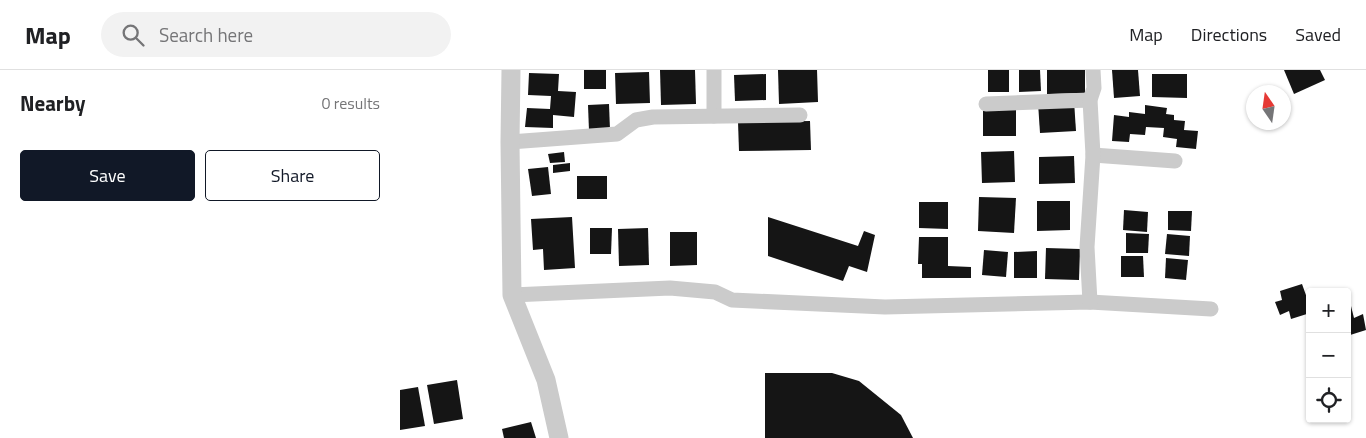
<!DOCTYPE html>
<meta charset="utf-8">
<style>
body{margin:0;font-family:"Titillium Web",sans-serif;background:#f2f2f2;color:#202124}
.controls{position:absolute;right:15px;bottom:15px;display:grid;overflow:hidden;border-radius:5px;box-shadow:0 1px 4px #0004}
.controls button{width:45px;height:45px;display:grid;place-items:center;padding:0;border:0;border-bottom:1px solid #e0e0e0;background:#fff;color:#202124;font:25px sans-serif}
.compass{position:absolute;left:846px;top:15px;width:45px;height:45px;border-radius:50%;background:#fff;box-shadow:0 1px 4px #0004;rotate:347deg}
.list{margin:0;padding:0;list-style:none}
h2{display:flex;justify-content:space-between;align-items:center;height:65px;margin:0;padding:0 20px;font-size:21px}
h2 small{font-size:16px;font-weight:400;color:#757577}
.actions{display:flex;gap:10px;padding:15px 20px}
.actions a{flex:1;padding:11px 0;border:1px solid #111827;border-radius:5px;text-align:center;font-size:18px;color:#111827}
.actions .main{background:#111827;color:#fff}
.icon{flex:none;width:28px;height:28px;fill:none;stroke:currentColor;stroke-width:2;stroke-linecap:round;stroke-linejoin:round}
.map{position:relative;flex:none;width:966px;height:368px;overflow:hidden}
header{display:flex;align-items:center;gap:30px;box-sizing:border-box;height:70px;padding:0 25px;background:#fff;border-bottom:1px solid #e0e0e0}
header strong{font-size:24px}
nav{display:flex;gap:28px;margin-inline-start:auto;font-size:18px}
.search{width:350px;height:45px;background:#f2f2f2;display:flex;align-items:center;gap:12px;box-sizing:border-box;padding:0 18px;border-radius:28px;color:#757577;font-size:19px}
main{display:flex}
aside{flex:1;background:#fff}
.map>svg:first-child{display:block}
</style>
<header>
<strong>Map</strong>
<div class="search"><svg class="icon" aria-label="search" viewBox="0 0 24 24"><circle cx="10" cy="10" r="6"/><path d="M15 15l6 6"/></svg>Search here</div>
<nav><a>Map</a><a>Directions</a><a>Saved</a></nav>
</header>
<main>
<aside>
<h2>Nearby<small>0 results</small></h2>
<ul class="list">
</ul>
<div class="actions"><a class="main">Save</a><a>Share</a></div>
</aside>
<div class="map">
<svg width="966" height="368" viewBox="0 0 966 368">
<rect width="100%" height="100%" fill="#fff"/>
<g fill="#151515">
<rect x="184" y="0" width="22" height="19"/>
<path d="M260 0H295L296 34 261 35Z"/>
<path d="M378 0H417L418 32 379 34Z"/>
<rect x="588" y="0" width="21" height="22"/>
<path d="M619 0H640L641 21 619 22Z"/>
<path d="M647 0H685V23L647 24Z"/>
<path d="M712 0H738L740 26 714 28Z"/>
<path d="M884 0H920L925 10 894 24Z"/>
<path d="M249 2 250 33 216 34 215 3Z"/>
<path d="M129 3 159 4 158 21 176 22 174 47 153 45V58L125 57 127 38 150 39 151 26 128 25Z"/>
<path d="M366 4V30L335 31 334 5Z"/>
<path d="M752 4H787V28L752 27Z"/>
<path d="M674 31 676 61 640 63 638 33Z"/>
<path d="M209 34 210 60 189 61 188 35Z"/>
<rect x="583" y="34" width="33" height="32"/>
<path d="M745 35 767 38 766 44 774 45V50L785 51 784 60 798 61 796 79 776 77 777 69 763 67 764 58 746 57 745 65 730 64 729 72 712 71 714 45 729 47V42L745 44Z"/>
<path d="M410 51 411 80 339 81 338 52Z"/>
<path d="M614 81 615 112 582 113 581 82Z"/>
<path d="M164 82 165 92 150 93 148 84Z"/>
<path d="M674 86 675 113 639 114V87Z"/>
<path d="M170 93V101L153 103V95Z"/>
<path d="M148 97 151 124 132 126 128 99Z"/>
<rect x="177" y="106" width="30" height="23"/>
<path d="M579 127 616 128 614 163 578 161Z"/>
<path d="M637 131H670V160L637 161Z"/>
<path d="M519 132H548V159L519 158Z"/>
<path d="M724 140 748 142 747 162 723 160Z"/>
<path d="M768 141H792L791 161 768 160Z"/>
<path d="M172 147 175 198 144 200 143 179 133 180 131 149Z"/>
<path d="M368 147 458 176 464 161 475 165 467 202 449 196 443 211 368 186Z"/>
<path d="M190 158H212L211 184H190Z"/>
<path d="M248 158 249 195 219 196 218 159Z"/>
<path d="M270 162H297V195L270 196Z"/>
<path d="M726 163 749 164 748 183H726Z"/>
<path d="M767 164 790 166 789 186 765 184Z"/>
<path d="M519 167H548V196L571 197V208H522V194H518Z"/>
<path d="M646 178 680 179 679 210 645 209Z"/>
<path d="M584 180 608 182 606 207 582 205Z"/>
<path d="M637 181V208H614V182Z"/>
<path d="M721 186H743L744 207H721Z"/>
<path d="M766 188 788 190 786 210 765 208Z"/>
<path d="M902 214 907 228 910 227V243L891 249 889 241 880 245 875 232 882 230 880 221Z"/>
<path d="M951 236 954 248 963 244 966 260 947 266V237Z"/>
<path d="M365 303H432L459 311 501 345 513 368H365Z"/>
<path d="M57 310 63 349 34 354 27 315Z"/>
<path d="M18 317 25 356 0 360V320Z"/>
<path d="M131 352 136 368H104L102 359Z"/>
</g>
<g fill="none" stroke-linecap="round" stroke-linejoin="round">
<g stroke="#cbcbcb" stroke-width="15">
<path d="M586 34 690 30"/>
<path d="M314 46V0"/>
<path d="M110 72 217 64 236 50 253 47 400 45"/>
<path d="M693 85 775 91"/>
<path d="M112 225 270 218 315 222 332 230 485 237 690 232 811 239"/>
<path d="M690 232 687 177 693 85 690 30 694 18 693 0"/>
</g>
<path stroke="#cbcbcb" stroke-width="19" d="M111 0 110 72 112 225 146 310 159 368"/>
</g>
</svg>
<div class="controls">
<button>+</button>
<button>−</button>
<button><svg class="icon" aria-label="locate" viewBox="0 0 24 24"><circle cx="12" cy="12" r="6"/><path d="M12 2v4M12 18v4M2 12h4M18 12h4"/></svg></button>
</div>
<svg class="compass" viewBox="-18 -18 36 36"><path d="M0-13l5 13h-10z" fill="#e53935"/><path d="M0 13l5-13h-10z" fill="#757577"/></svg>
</div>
</main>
